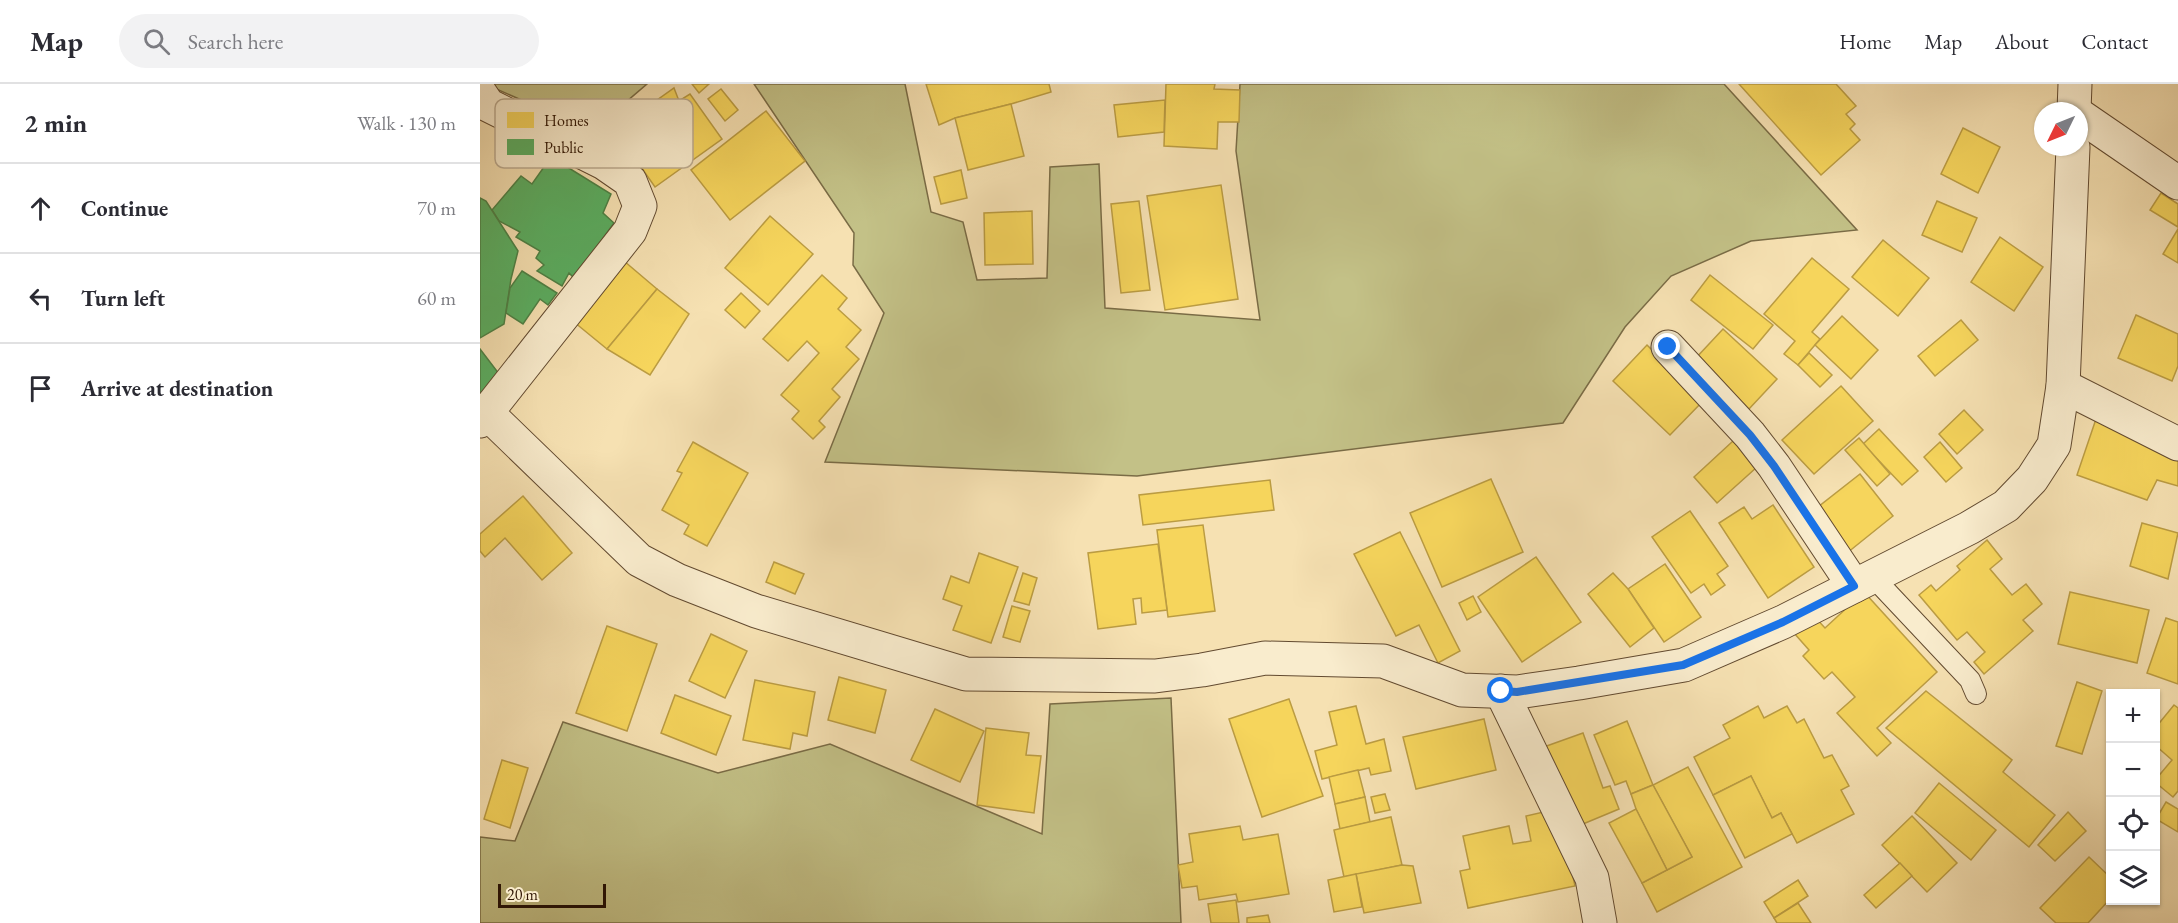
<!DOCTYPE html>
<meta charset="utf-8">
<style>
body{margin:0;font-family:"EB Garamond",serif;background:#f2f2f3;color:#2b2b33}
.controls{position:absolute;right:18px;bottom:18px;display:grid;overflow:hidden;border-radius:0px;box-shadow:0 2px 4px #0004}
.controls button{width:54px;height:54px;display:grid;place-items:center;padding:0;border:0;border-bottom:2px solid #e1e1e2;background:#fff;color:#2b2b33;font:30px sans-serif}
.compass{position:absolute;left:1554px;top:18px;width:54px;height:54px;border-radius:50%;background:#fff;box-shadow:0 2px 4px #0004;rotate:227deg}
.scale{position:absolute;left:18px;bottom:15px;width:108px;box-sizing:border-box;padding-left:6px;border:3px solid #311705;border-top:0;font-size:16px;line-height:21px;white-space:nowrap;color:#311705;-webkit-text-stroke:4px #f9eccd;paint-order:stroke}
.stop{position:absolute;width:18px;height:18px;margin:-14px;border:4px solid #1a73e8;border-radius:50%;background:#fff}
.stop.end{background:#1a73e8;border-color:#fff;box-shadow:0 2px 6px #0008}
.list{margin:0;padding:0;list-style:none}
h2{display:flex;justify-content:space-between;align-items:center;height:78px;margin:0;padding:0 24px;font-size:26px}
h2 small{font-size:20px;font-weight:400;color:#7c7c81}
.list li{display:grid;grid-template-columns:39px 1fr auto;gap:18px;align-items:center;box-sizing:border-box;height:90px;padding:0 24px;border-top:2px solid #e1e1e2}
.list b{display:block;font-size:22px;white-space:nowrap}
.list em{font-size:20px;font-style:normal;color:#7c7c81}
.icon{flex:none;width:33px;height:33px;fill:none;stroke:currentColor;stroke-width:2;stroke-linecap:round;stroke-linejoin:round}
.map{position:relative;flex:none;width:1698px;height:839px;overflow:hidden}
header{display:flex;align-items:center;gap:36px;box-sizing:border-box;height:84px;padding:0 30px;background:#fff;border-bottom:2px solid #e1e1e2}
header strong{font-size:28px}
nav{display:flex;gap:33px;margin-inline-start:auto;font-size:21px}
.search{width:420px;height:54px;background:#f2f2f3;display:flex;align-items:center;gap:15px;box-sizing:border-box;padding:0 21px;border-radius:33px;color:#7c7c81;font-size:22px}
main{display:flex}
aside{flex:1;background:#fff}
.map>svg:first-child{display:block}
</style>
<header>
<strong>Map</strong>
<div class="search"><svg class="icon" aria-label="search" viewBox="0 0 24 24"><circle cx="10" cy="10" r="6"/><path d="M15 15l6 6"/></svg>Search here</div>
<nav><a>Home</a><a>Map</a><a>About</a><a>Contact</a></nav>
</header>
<main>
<aside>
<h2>2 min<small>Walk · 130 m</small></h2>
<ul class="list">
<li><svg class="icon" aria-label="ahead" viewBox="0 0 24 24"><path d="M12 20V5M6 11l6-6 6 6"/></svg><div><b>Continue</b></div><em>70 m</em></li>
<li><svg class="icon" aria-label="left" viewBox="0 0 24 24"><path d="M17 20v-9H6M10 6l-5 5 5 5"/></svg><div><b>Turn left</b></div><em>60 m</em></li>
<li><svg class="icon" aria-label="arrive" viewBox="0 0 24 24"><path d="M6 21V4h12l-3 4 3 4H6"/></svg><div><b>Arrive at destination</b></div></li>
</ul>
</aside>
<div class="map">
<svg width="1698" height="839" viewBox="0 0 1698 839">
<rect width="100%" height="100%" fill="#f6e1b2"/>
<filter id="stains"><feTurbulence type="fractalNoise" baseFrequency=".00333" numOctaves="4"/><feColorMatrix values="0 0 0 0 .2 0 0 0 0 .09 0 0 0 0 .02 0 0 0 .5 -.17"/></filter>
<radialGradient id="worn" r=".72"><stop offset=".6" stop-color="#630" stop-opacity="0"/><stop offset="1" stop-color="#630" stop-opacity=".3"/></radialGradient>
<g fill="#c3c187" stroke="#7a6c46" stroke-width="1.5">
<path d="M12 0H167L112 47 14 4Z"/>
<path d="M274 0H425L451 128 483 138 497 196 567 194 570 83 619 80 625 224 780 236 756 67 760 0H1244L1377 146 1271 157 1191 192 1145 243 1083 339 657 392 345 378 404 229 373 181 374 149Z"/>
<path d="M691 614 701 839H0V753L35 757 83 638 238 689 350 660 562 750 570 620Z"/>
</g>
<g fill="#f6d55c" stroke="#bb9c42" stroke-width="1.5">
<path d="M212 0H229L219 9Z"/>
<path d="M446 0H569L571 8 531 20 475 34 459 41Z"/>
<path d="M686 0H735L734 5 760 6 759 38H738L737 65 684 62Z"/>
<path d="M1259 0H1356L1376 22 1366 30 1375 40 1370 45 1380 56 1341 91Z"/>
<path d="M194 4 199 17 210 10 242 55 175 103 135 46Z"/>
<path d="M241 5 258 26 245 37 228 15Z"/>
<path d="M685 16 684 48 638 53 634 21Z"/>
<path d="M531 20 544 72 488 86 475 34Z"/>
<path d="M286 27 325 77 250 136 211 86Z"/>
<path d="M1483 44 1520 63 1498 109 1461 90Z"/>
<path d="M481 86 487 114 461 120 454 93Z"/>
<path d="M741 101 758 215 685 226 667 112Z"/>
<path d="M1681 109 1698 120V143L1670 126Z"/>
<path d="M659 117 670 206 641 209 631 120Z"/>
<path d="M1457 117 1497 134 1482 168 1442 151Z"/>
<path d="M552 127 553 180 505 181 504 129Z"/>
<path d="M290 132 333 170 288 221 245 184Z"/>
<path d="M1698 145V179L1683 170Z"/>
<path d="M1520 153 1563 183 1534 227 1491 198Z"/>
<path d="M1403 156 1449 194 1418 232 1372 193Z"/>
<path d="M1332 174 1369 205 1332 248 1340 255 1318 281 1304 270 1315 257 1284 230Z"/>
<path d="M144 177 177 205 127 265 94 238Z"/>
<path d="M342 191 367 214 358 225 381 246 366 263 379 275 352 305 360 313 339 337 345 343 333 355 312 335 319 327 301 311 339 269 327 257 308 277 283 255Z"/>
<path d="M1230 191 1293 241 1273 265 1211 216Z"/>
<path d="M177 205 209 230 170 291 127 265Z"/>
<path d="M261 209 280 227 265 244 245 226Z"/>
<path d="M1656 231 1698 250V282L1692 297 1638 274Z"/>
<path d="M1362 232 1398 266 1371 295 1335 261Z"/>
<path d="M1481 236 1498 256 1455 292 1438 272Z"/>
<path d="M1243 245 1297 295 1269 325 1215 275Z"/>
<path d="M1167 261 1223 317 1190 351 1133 297Z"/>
<path d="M1329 269 1352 291 1340 303 1318 281Z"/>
<path d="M1361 302 1393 337 1334 390 1302 356Z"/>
<path d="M1484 326 1503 346 1477 370 1459 350Z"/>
<path d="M1616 335 1698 367V402L1677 396 1667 416 1597 391Z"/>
<path d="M1399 345 1438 387 1422 401 1383 360Z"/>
<path d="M1379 354 1410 390 1397 402 1365 366Z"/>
<path d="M1253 357 1277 383 1237 419 1214 393Z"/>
<path d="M213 358 268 389 227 462 204 450 209 441 182 426 202 389 197 387Z"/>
<path d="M1460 358 1482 384 1466 398 1444 373Z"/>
<path d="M1380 390 1413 432 1362 473 1329 430Z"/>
<path d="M1011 395 1043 468 962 503 930 429Z"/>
<path d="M790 396 794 426 663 441 659 411Z"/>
<path d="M43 412 92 469 62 496 25 454 5 473 0 467V450Z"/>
<path d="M1293 421 1334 483 1288 514 1239 439 1264 423 1272 435Z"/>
<path d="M1210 427 1248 482 1237 490 1245 501 1231 511 1224 500 1211 509 1172 453Z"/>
<path d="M1662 439 1698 449 1688 495 1650 482Z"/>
<path d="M723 441 735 527 688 533 677 446Z"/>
<path d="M920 448 980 567 958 579 939 541 916 552 874 470Z"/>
<path d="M1507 456 1522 475 1510 485 1532 511 1546 500 1562 520 1543 536 1553 547 1504 590 1494 578 1505 568 1487 548 1477 556 1439 511 1451 501 1456 507 1480 486 1477 482Z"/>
<path d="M678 460 687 526 662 529 661 514 653 515 656 540 618 545 608 469Z"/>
<path d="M499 469 538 483 511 559 473 546 482 522 463 515 471 492 489 499Z"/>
<path d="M1056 473 1101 538 1042 578 998 513Z"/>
<path d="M294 478 324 490 315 510 286 498Z"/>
<path d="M1185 480 1221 533 1184 558 1148 505Z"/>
<path d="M543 489 557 494 549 521 534 517Z"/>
<path d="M1133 489 1148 505 1174 544 1150 563 1108 510Z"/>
<path d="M1384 508 1457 588 1397 644 1411 659 1397 672 1357 629 1375 613 1352 588 1344 595 1323 572 1329 566 1314 549 1333 531 1345 544Z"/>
<path d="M1590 508 1669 526 1657 579 1578 560Z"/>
<path d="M993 512 1001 528 987 536 979 519Z"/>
<path d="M532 522 550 527 540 558 523 553Z"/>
<path d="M1686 534 1698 538V600L1667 589Z"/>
<path d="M127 542 177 560 147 647 96 629Z"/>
<path d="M231 550 267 567 245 614 209 597Z"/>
<path d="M359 593 406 606 395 649 348 636Z"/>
<path d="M275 596 335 608 327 652 313 649 310 665 263 656Z"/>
<path d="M1597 598 1622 607 1602 670 1576 662Z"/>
<path d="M1446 607 1532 676 1523 688 1575 731 1549 763 1406 644Z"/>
<path d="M195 611 251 632 236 671 181 649Z"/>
<path d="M809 615 843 712 782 733 749 635Z"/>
<path d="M1694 621 1698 624V707L1693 713 1676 699V695L1692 676 1676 662V643Z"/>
<path d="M876 622 886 660 904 655 911 687 891 691 889 684 842 695 835 667 857 661 849 628Z"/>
<path d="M1278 622 1284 634 1307 622 1317 639 1324 635 1344 674 1352 671 1369 702 1361 706 1374 730 1317 759 1301 729 1292 734 1271 692 1233 711 1214 673 1250 654 1243 641Z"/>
<path d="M455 625 504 647 480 698 431 676Z"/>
<path d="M1004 635 1016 686 936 705 923 653Z"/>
<path d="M1147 637 1173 701 1151 710 1146 697 1135 701 1114 651Z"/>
<path d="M506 644 549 649 546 671 561 672 554 729 497 721Z"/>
<path d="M1103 649 1123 704 1130 702 1139 725 1091 745 1061 664Z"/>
<path d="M22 676 48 684 30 744 4 735Z"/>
<path d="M1208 683 1262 783 1177 828 1162 799 1212 773 1173 701Z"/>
<path d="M878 686 885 713 855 720 849 693Z"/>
<path d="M1271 692 1292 734 1301 729 1312 750 1265 774 1233 711Z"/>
<path d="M1459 699 1516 746 1491 776 1435 729Z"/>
<path d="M1173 701 1212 773 1187 786 1156 725 1151 710Z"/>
<path d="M905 710 910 726 895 729 891 713Z"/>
<path d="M885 713 890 738 860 745 855 720Z"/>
<path d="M1686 718 1698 725V748L1676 735Z"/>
<path d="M1156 725 1187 786 1162 799 1129 739Z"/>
<path d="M1072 726 1085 755 1095 802 988 824 980 787 990 785 983 752 1029 742 1033 760 1051 757 1046 732Z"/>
<path d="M1588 728 1606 747 1575 777 1558 761Z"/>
<path d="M1432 732 1477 779 1447 808 1402 761Z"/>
<path d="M911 733 922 781 864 793 854 746Z"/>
<path d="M760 742 763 756 798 750 809 810 758 818 756 810 719 816 717 802 702 804 698 781 713 778 709 750Z"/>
<path d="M1609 773 1630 793V815L1608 839H1576L1560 824Z"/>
<path d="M1420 779 1432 792 1396 824 1384 811Z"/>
<path d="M922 781 933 782 941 819 884 829 876 790Z"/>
<path d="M876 790 882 823 854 828 848 796Z"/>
<path d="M1318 796 1328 812 1294 834 1284 818Z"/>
<path d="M756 816 759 839H731L728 820Z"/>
<path d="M1318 819 1331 839H1297L1294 834Z"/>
<path d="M788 831 790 839H767V834Z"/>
</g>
<g fill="#5aae61" stroke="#4e8145" stroke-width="1.5">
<path d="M71 73 131 110 123 129 134 139 94 194 89 189 82 202 57 187 64 181 56 174 60 167 36 153 40 148 19 137 12 126 41 92 52 100Z"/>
<path d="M0 114 6 117 38 167 31 195 24 240 0 254Z"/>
<path d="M42 187 77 209 68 221 60 215 43 240 26 229 30 204Z"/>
<path d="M0 265 23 295 0 313Z"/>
</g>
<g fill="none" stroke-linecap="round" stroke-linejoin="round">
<g stroke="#624a30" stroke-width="22">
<path id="service" d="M1393 493 1490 596 1496 610"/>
</g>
<g stroke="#624a30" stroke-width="35">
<g id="minor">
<path d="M0 9 8 21 124 79 150 97 160 122 150 147 0 337"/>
<path d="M1594 27 1595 0"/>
<path d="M1599 31 1698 99"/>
<path d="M1188 263 1270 351 1294 382 1374 502"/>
<path d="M1583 302 1698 360"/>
<path d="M7 329 159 476 197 496 276 527 486 590 675 592 722 586 785 574 903 577 982 606 1037 608 1099 599 1204 581 1303 538 1489 444 1526 422 1552 395 1574 361 1583 302 1593 63"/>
<path d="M1021 607 1112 794 1120 839"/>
</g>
</g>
<use href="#service" stroke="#f9eccd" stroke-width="20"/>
<use href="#minor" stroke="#f9eccd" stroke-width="33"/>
</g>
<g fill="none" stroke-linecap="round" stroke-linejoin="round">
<path stroke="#1a73e8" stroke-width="8" d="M1021 607 1037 608 1203 581 1303 538 1374 502 1294 382 1270 351 1188 263"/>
</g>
<rect x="15" y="15" width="198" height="69" rx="9" fill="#f9eccd" stroke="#bdac91" stroke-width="1.5"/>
<rect x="27" y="28" width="27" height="16" fill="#f6d55c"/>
<rect x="27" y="55" width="27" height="16" fill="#5aae61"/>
<g font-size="16" fill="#311705">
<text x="64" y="42">Homes</text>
<text x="64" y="69">Public</text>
</g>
<rect width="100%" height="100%" filter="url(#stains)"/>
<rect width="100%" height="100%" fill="url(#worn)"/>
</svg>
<div class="controls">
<button>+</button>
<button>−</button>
<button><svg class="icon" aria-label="locate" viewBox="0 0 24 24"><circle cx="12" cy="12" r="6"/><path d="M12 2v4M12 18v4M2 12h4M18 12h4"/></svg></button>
<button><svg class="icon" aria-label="layers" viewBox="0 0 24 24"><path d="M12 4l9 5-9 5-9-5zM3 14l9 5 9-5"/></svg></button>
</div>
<svg class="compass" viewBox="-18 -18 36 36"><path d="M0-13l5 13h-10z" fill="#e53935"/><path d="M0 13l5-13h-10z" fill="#7c7c81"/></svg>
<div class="scale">20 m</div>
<div class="stop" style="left:1021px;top:607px"></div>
<div class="stop end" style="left:1188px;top:263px"></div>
</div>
</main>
